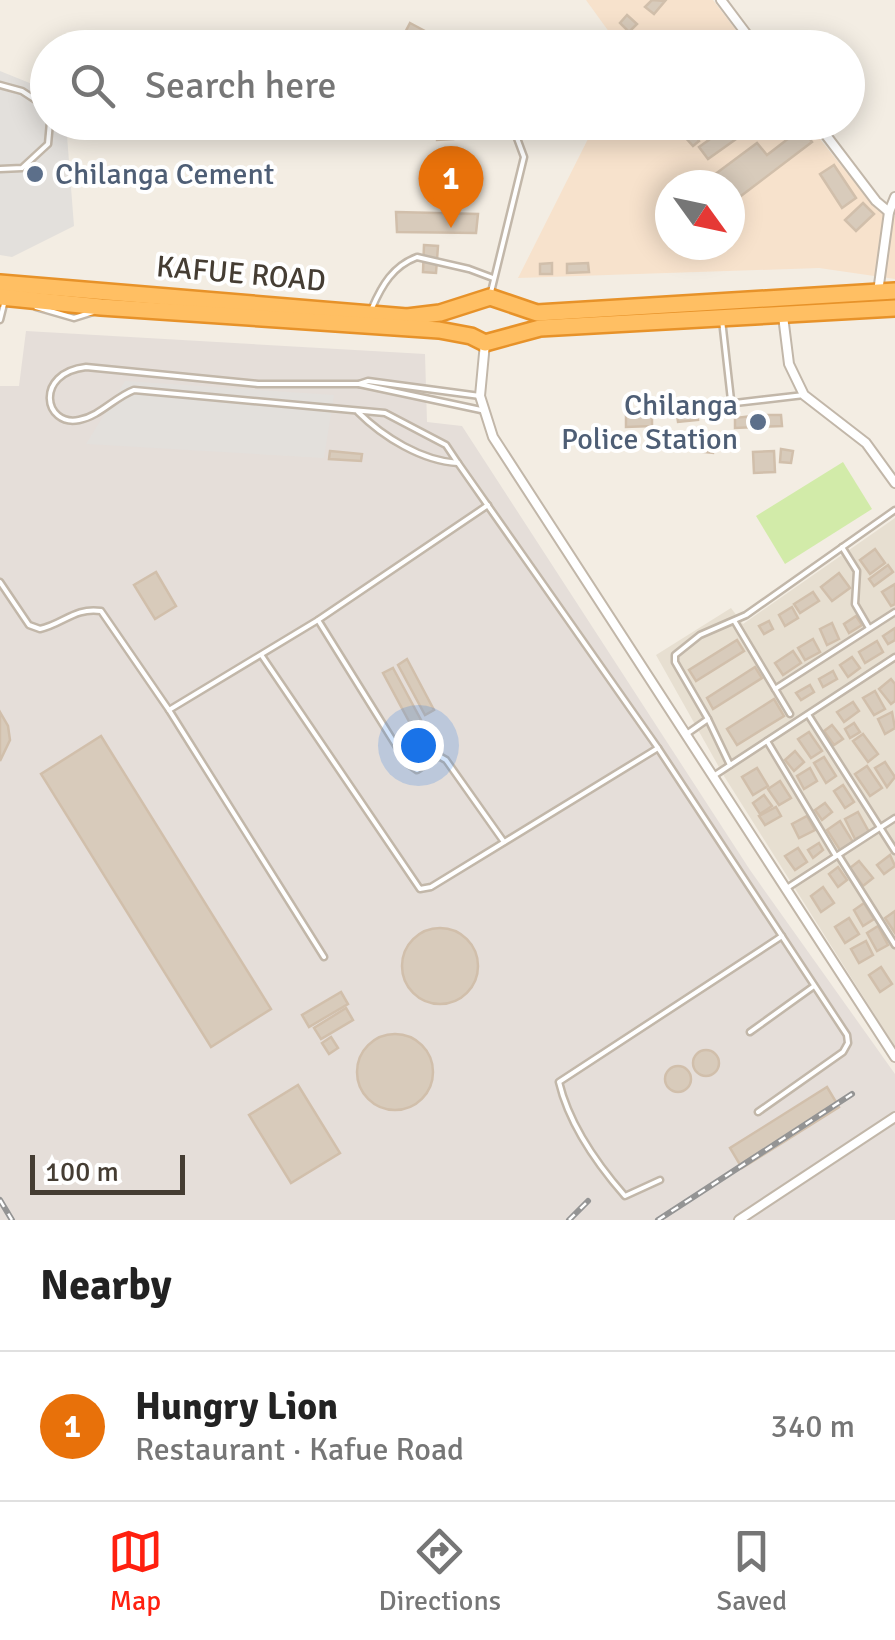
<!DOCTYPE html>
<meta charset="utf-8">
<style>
body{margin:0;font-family:Signika,sans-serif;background:#f2f2f2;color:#222}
.compass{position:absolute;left:655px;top:170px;width:90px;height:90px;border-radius:50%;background:#fff;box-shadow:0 5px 25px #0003;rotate:123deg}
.scale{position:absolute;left:30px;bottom:25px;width:155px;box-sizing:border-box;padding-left:10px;border:5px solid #453d33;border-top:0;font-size:28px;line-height:35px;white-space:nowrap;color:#453d33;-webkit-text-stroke:8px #fff;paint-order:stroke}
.you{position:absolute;left:418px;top:745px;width:35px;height:35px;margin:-25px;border:8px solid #fff;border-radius:50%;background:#1a73e8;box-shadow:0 0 0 15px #1a73e833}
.badge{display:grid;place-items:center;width:65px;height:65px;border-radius:50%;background:#ff200f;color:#fff;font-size:32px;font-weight:700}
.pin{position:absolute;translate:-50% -82px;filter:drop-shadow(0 2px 5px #0008)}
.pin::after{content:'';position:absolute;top:52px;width:35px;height:30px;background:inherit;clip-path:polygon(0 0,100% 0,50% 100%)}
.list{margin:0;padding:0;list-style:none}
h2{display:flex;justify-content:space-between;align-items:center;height:130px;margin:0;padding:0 40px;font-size:42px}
h2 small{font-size:32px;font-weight:400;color:#767676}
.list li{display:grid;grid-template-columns:65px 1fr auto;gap:30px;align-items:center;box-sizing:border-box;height:150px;padding:0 40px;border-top:2px solid #e0e0e0}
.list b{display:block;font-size:38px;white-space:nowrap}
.list p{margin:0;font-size:32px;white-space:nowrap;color:#767676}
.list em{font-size:32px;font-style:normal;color:#767676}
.icon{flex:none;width:55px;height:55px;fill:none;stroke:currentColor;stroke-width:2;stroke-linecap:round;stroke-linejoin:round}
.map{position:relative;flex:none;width:895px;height:1220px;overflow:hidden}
.search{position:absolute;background:#fff;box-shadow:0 5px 25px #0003;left:30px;right:30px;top:30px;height:110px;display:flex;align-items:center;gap:25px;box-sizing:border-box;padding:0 35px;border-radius:55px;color:#767676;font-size:38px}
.sheet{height:280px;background:#fff}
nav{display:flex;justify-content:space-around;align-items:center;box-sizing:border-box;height:140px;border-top:2px solid #e0e0e0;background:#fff;font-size:28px;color:#767676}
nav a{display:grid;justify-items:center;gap:5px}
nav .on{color:#ff200f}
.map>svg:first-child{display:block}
</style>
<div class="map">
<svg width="895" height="1220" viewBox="0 0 895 1220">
<rect width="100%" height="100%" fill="#f3ede3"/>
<path fill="#e7dfd1" d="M895 518V1047L724 776 656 655 731 608 743 624Z"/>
<g fill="#f7e2cc" fill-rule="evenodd">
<path d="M586 0H713L749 47H620Z"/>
<path d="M596 123H807L877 210 895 216V279L819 268 518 278ZM670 185H730V245H670Z"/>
</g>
<path fill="#e5ded9" d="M26 331 425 354 427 422 462 426 750 870 895 1074V1220H0V386H19Z"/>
<path fill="#d2eba9" d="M843 462 872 509 785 564 756 516Z"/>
<g fill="#e3e0dc">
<path d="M0 71 47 90 48 122 66 123 74 226 12 257 0 255Z"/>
<path d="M125 381 334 395 324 458 86 444Z"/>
</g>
<g fill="#d8cbbb" stroke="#d1bfab" stroke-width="2.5">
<path d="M652 0 665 1 654 14 645 7Z"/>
<path d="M627 15 637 24 629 32 620 23Z"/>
<path d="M410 23 453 46 452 48H397Z"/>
<path d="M734 122H760L708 159 699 147Z"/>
<path d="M802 128 812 142 733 202 730 185H721L714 175 757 143 767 155Z"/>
<path d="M452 131 453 139 437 140 436 133Z"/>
<path d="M691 131 699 141 693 146 684 136Z"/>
<path d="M834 165 856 198 842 208 820 174Z"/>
<path d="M863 203 874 214 856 231 845 220Z"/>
<path d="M396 212 478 214 476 233 397 232Z"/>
<path d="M424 245 438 246 436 273 423 272Z"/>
<path d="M552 263V274H540V264Z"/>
<path d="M588 263 589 272 567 273V264Z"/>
<path d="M696 405 698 420 678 422 676 407Z"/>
<path d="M626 412H652V426L626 427Z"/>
<path d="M760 415H781L782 426 735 428V418Z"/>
<path d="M704 441 714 442 713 453 703 452Z"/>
<path d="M781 449 793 451 791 463 780 462Z"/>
<path d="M330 451 362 454 361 461 329 459Z"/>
<path d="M774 451 775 472 754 473 753 452Z"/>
<path d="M875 549 885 563 870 574 860 560Z"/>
<path d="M888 565 893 572 874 586 869 579Z"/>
<path d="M156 572 176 606 155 619 134 585Z"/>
<path d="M839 573 850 588 832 601 821 587Z"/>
<path d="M895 584V604L891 606 882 592Z"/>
<path d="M813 592 819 601 800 613 794 604Z"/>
<path d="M792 607 798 618 785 626 779 615Z"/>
<path d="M856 616 862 625 849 633 844 624Z"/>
<path d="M769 621 773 629 764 634 759 626Z"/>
<path d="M832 623 839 639 827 645 820 629Z"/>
<path d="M895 628V640L888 644 883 636Z"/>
<path d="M813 639 820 652 805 660 798 648Z"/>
<path d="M737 640 744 651 696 681 689 670Z"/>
<path d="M877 641 883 652 865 663 859 652Z"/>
<path d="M793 651 801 663 783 675 775 663Z"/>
<path d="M852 657 860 668 848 677 840 665Z"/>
<path d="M407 659 434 710 425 715 398 665Z"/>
<path d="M755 667 762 678 713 709 707 698Z"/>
<path d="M393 668 421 720 411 725 383 673Z"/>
<path d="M833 671 837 679 823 687 819 679Z"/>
<path d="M891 679 895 684V701L891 704 879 689Z"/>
<path d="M810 685 814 692 801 700 796 693Z"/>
<path d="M875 691 885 709 874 715 863 698Z"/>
<path d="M774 699 784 716 737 745 727 729Z"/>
<path d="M853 702 859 711 844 722 837 712Z"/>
<path d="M0 712 8 726 10 740 0 761Z"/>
<path d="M892 712 895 728 885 734 878 719Z"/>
<path d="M854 723 860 732 850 738 845 729Z"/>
<path d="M832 725 843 739 834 745 824 731Z"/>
<path d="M809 732 822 751 811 758 798 739Z"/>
<path d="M863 734 878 754 868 762 853 741Z"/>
<path d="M101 736 271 1009 211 1047 41 774Z"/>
<path d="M795 751 804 762 794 771 785 760Z"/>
<path d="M824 757 836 776 826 783 814 763Z"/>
<path d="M885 762 895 777 887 787 875 768Z"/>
<path d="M867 766 882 788 870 796 855 774Z"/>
<path d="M757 768 768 786 753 795 742 777Z"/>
<path d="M810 768 817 781 804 789 797 776Z"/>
<path d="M780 781 791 798 779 805 768 789Z"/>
<path d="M843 785 854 802 845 808 834 791Z"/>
<path d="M764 795 772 806 760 814 753 803Z"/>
<path d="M825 803 832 812 822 820 815 810Z"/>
<path d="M776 807 781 816 765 825 759 816Z"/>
<path d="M858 812 869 832 855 839 845 819Z"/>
<path d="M807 816 815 830 799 838 792 824Z"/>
<path d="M840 821 853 842 840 850 827 830Z"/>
<path d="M819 843 823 850 813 858 808 850Z"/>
<path d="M798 848 807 862 795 870 785 856Z"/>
<path d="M890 855 895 866 884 874 877 865Z"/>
<path d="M859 861 873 878 863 886 850 868Z"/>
<path d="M838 867 847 880 838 887 829 874Z"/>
<path d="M823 887 834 903 821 912 811 896Z"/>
<path d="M864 903 874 919 863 926 854 910Z"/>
<path d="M895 911V933L885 918Z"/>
<path d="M849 918 859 934 845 943 835 927Z"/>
<path d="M878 926 888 945 877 951 867 933Z"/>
<circle cx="440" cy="966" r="38"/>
<path d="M866 941 873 955 859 963 851 949Z"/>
<path d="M881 967 892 984 880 992 869 975Z"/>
<path d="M341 992 348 1004 309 1027 302 1015Z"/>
<path d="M346 1008 353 1020 321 1039 314 1028Z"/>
<circle cx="395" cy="1072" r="38"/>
<path d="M331 1037 338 1048 329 1054 322 1043Z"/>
<circle cx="706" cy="1063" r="13"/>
<circle cx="678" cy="1079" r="13"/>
<path d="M298 1085 340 1153 291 1183 249 1115Z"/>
<path d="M827 1087 839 1107 742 1168 730 1148Z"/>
</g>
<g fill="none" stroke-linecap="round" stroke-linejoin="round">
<g stroke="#c2b7a9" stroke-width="9">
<g id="lane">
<path d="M0 85 22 91 48 108"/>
<path d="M0 169 22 168 48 144 50 122"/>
<path d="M491 292 524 157 511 122"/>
<path d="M36 307 74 318 93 312"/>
<path d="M372 308C382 285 393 266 417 257L469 269 493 278"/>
<path d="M0 320 5 300"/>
<path d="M722 320 731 400 735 403 804 395"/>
<path d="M359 384 481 410"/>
<path d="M480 396 368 381 359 384H258L86 367C34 373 44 427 79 420 100 416 115 397 134 390L385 413 446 445 458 463 658 748 847 1035 848 1043 843 1052 758 1112"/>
<path d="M358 412C383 437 422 461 458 463"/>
<path d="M842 547 857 571 855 604 869 628"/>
<path d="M0 582 29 625 40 629C63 624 75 607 101 611L169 710 318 620 488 505"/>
<path d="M318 620 407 763 417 770 439 756 446 760 504 842"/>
<path d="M735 622 790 714"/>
<path d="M262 656 420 889 431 887 658 748"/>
<path d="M775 689 895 612"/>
<path d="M169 710 324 957"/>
<path d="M809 716 895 851"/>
<path d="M688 733 708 719"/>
<path d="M767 741 836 856"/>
<path d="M730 765 708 719 675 662V655L700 635 746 615 895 510"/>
<path d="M715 775 895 657"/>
<path d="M839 856 895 945"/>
<path d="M787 888 895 818"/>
<path d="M750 1032 814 986"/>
<path d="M660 1180 625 1196C597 1164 569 1124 559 1082L782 936"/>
</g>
</g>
<g stroke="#c2b7a9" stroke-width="12">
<g id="street">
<path d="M721 0 757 48"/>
<path d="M816 122 876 201 889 212"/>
<path d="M878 292 889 212 895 197"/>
<path d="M783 316 789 364 804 395 866 443 895 483"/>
<path d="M485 343 480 396 493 437 895 1057"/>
<path d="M739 1220 895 1117"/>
</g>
</g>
<g stroke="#e79229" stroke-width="20">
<g id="highway">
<path d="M0 283 407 317 440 313 490 297 537 313 895 291"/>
<path d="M0 297 101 307 439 330 471 336 485 343 540 328 895 308"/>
</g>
</g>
<use href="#lane" stroke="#fff" stroke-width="4"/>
<use href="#street" stroke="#fff" stroke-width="8"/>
<use href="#highway" stroke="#ffbf63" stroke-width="15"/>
<g stroke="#949494" stroke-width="6">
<g id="rail">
<path d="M0 1200 12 1220"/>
<path d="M569 1220 588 1201"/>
<path d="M658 1220 852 1094"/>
</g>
</g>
<use href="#rail" stroke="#fff" stroke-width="2.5" stroke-dasharray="8" stroke-linecap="butt"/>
</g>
<g fill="#5c6f8a" stroke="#fff" stroke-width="4">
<circle cx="35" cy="174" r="10"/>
<circle cx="758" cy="422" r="10"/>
</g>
<g text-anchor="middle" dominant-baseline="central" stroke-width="8" stroke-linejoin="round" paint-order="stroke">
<g font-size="30" fill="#4e5e75" stroke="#fff" text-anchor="start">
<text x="55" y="174">Chilanga Cement</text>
<text x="738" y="405" text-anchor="end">Chilanga<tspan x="738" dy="34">Police Station</tspan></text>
</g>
<g font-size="30" fill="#453d33" stroke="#fff">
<text transform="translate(241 274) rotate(5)">KAFUE ROAD</text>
</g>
</g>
</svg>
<svg class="compass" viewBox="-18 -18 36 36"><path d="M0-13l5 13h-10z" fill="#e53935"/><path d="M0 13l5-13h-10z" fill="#767676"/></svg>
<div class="scale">100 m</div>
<div class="you"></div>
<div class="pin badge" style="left:451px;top:228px;background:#e8710a">1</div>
<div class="search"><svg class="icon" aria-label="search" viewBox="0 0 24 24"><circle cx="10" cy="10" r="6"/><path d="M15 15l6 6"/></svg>Search here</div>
</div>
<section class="sheet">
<h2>Nearby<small></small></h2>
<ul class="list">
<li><span class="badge" style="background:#e8710a">1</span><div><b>Hungry Lion</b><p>Restaurant · Kafue Road</p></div><em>340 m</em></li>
</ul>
</section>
<nav>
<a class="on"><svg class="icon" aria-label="map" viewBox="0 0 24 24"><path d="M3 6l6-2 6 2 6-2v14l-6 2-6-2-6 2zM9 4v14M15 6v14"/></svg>Map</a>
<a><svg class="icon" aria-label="directions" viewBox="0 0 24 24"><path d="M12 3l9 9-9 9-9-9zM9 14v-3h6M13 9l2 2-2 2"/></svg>Directions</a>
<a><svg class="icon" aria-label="saved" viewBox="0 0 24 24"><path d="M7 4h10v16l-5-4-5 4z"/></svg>Saved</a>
</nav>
